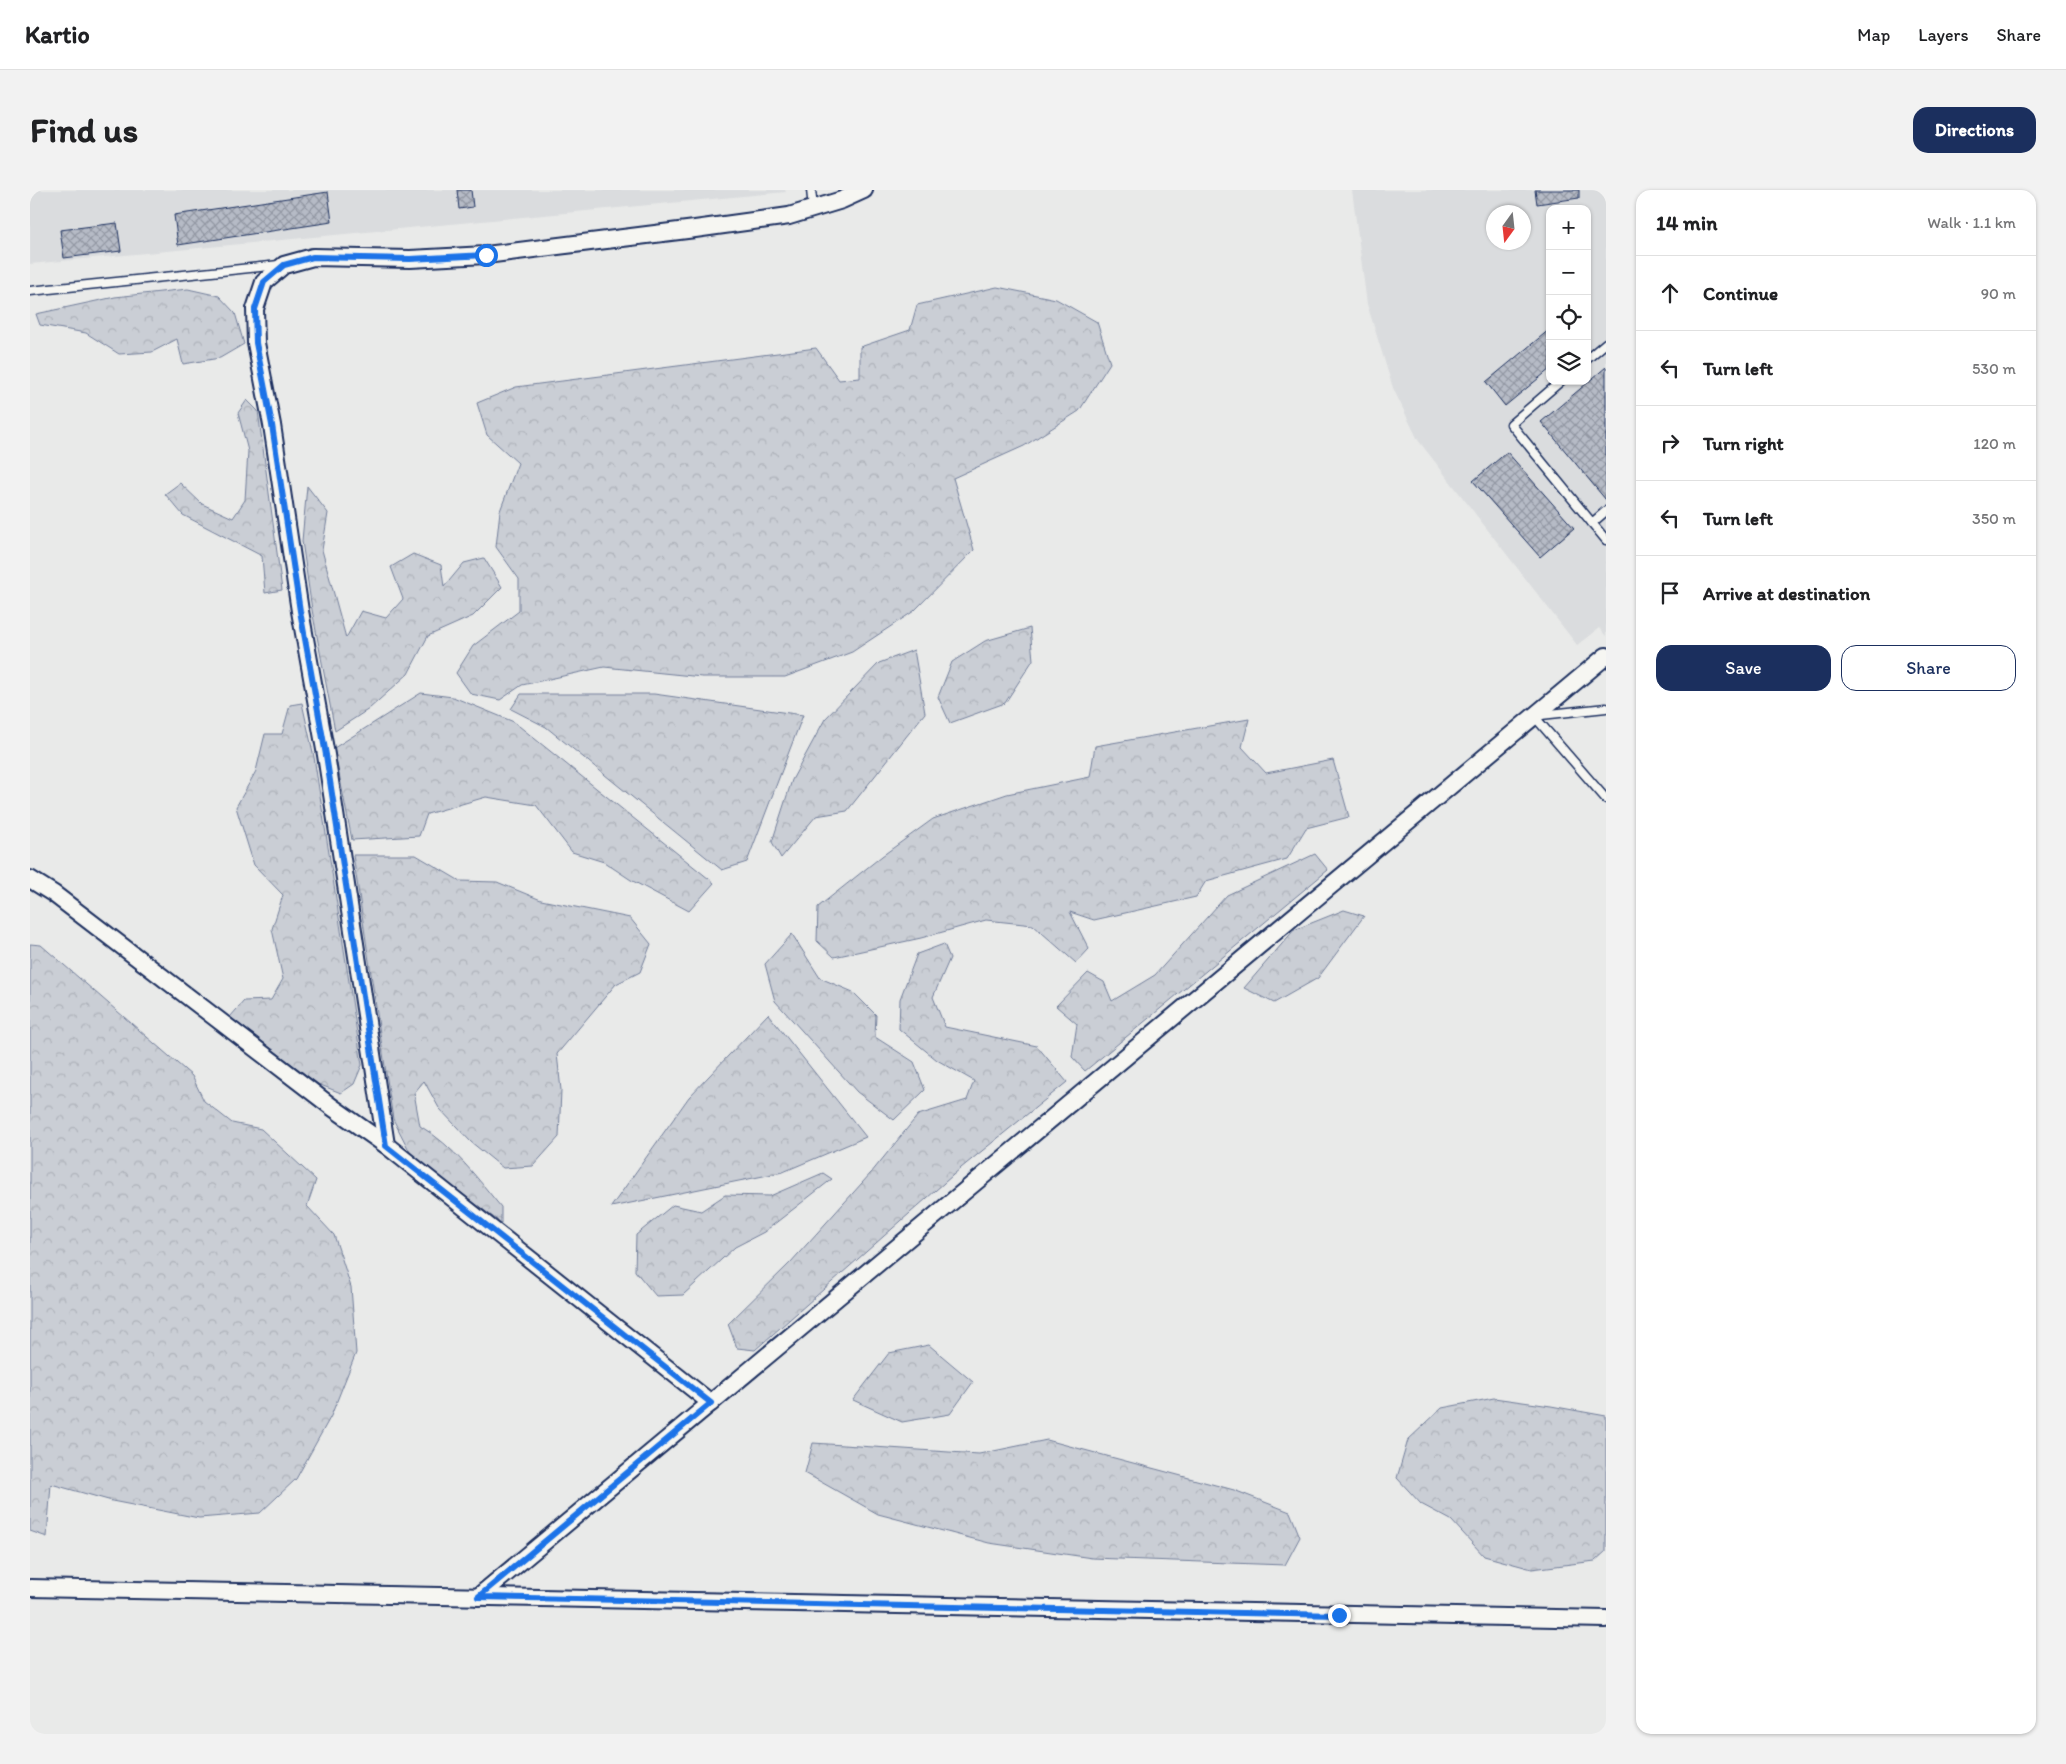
<!DOCTYPE html>
<meta charset="utf-8">
<style>
body{margin:0;font-family:Itim,sans-serif;background:#f2f2f2;color:#202124}
.controls{position:absolute;right:15px;top:15px;display:grid;overflow:hidden;border-radius:10px;box-shadow:0 1px 4px #0004}
.controls button{width:45px;height:45px;display:grid;place-items:center;padding:0;border:0;border-bottom:1px solid #e0e0e0;background:#fff;color:#202124;font:25px sans-serif}
.compass{position:absolute;left:1456px;top:15px;width:45px;height:45px;border-radius:50%;background:#fff;box-shadow:0 1px 4px #0004;rotate:195deg}
.stop{position:absolute;width:15px;height:15px;margin:-11px;border:4px solid #1a73e8;border-radius:50%;background:#fff}
.stop.end{background:#1a73e8;border-color:#fff;box-shadow:0 1px 5px #0008}
.list{margin:0;padding:0;list-style:none}
h2{display:flex;justify-content:space-between;align-items:center;height:65px;margin:0;padding:0 20px;font-size:21px}
h2 small{font-size:16px;font-weight:400;color:#757577}
.list li{display:grid;grid-template-columns:32px 1fr auto;gap:15px;align-items:center;box-sizing:border-box;height:75px;padding:0 20px;border-top:1px solid #e0e0e0}
.list b{display:block;font-size:19px;white-space:nowrap}
.list em{font-size:16px;font-style:normal;color:#757577}
.actions{display:flex;gap:10px;padding:15px 20px}
.actions a{flex:1;padding:11px 0;border:1px solid #1b2f5e;border-radius:15px;text-align:center;font-size:18px;color:#1b2f5e}
.actions .main{background:#1b2f5e;color:#fff}
.icon{flex:none;width:28px;height:28px;fill:none;stroke:currentColor;stroke-width:2;stroke-linecap:round;stroke-linejoin:round}
.map{position:relative;flex:none;width:1576px;height:1544px;overflow:hidden;border-radius:15px}
header{display:flex;align-items:center;gap:30px;box-sizing:border-box;height:70px;padding:0 25px;background:#fff;border-bottom:1px solid #e0e0e0}
header strong{font-size:24px}
nav{display:flex;gap:28px;margin-inline-start:auto;font-size:18px}
.intro{display:flex;align-items:center;justify-content:space-between;box-sizing:border-box;height:120px;padding:0 30px}
h1{margin:0;font-size:35px}
.button{padding:12px 22px;border-radius:15px;background:#1b2f5e;color:#fff;font-size:18px;font-weight:700}
main{display:flex;gap:30px;padding:0 30px}
aside{flex:1;background:#fff;border-radius:15px;box-shadow:0 1px 4px #0004}
.map>svg:first-child{display:block}
</style>
<header>
<strong>Kartio</strong>
<nav><a>Map</a><a>Layers</a><a>Share</a></nav>
</header>
<div class="intro"><h1>Find us</h1><a class="button">Directions</a></div>
<main>
<div class="map">
<svg width="1576" height="1544" viewBox="0 0 1576 1544">
<defs>
<pattern id="forest-crowns" width="20" height="18" patternUnits="userSpaceOnUse" patternTransform="scale(1.25)"><rect width="20" height="18" fill="#caced5"/><path d="M2 6a3 3 0 1 1 6 0M12 15a3 3 0 1 1 6 0" fill="none" stroke="#adb1b9"/></pattern>
<pattern id="building-cross-hatch" width="8" height="8" patternUnits="userSpaceOnUse" patternTransform="scale(1.25)"><rect width="8" height="8" fill="#b6bbc6"/><path d="M0 0l8 8M0 8l8-8" fill="none" stroke="#9398a4"/></pattern>
</defs>
<rect width="100%" height="100%" fill="#e9eae9"/>
<filter id="ink" filterUnits="userSpaceOnUse"><feTurbulence type="fractalNoise" baseFrequency=".02" numOctaves="2"/><feDisplacementMap in="SourceGraphic" scale="10" xChannelSelector="R" yChannelSelector="G"/><feConvolveMatrix kernelMatrix="1 2 1 2 8 2 1 2 1" color-interpolation-filters="sRGB"/></filter>
<g filter="url(#ink)">
<g fill="#dadcde" fill-rule="evenodd">
<path d="M0 0H755L756 2 0 74Z"/>
<path d="M1322 0H1576V446L1569 438 1547 455 1388 250 1363 198 1337 114ZM1520 19H1557V191H1520ZM1464 22H1494V52H1464Z"/>
</g>
<g fill="url(#forest-crowns)" stroke="#727e9a">
<path d="M967 97 1026 109 1067 132 1080 173 1049 221 994 256 923 288 944 360 884 421 822 462 755 487H672L574 477 492 495 470 510 441 504 426 483 443 456 489 421V389L466 357 470 321 488 273 457 245 447 213 486 197 786 158 809 190 830 188V157L880 140 887 115Z"/>
<path d="M158 99 189 106 205 123 214 154 190 168 153 174 147 149 122 162 89 164 56 143 10 135 6 124 85 107Z"/>
<path d="M217 210 228 221 252 400 235 403 232 366 153 325 135 304 150 293 172 314 203 328 215 310 218 261 208 223Z"/>
<path d="M277 296 298 323 292 360 316 448 331 421 356 428 373 409 361 377 383 364 411 375 414 397 434 373 454 368 472 397 443 426 398 446 378 484 339 519 305 541 282 420 272 351Z"/>
<path d="M1000 438 1003 470 975 513 920 533 908 507 922 472 955 451Z"/>
<path d="M884 460 895 523 817 621 786 626 751 668 742 652 762 590 795 529 849 473Z"/>
<path d="M391 503 423 507 484 532 684 693 659 721 601 690 574 672 542 662 506 615 456 607 397 624 389 646 322 650 304 558Z"/>
<path d="M491 504H624L773 525 717 672 692 680 516 537 481 519Z"/>
<path d="M272 513 284 567 332 875 324 894 311 903 288 894 200 827 214 811 241 810 253 789 242 739 253 705 224 675 206 617 226 581 235 544H252L260 515Z"/>
<path d="M1219 529 1212 557 1236 583 1303 570 1319 627 1276 638 1257 669 1176 691 1166 707 1064 730 1040 722 1059 759 1046 773 1003 735 956 730 891 748 804 767 787 751 788 717 852 666 903 629 977 604 1060 587 1065 556Z"/>
<path d="M1285 664 1298 680 1055 881 1042 867 1047 834 1026 816 1058 783 1074 792 1082 811 1125 785 1197 705Z"/>
<path d="M323 665H386L430 691 467 692 511 710 600 728 621 754 610 782 586 794 527 864 531 900 529 947 503 976 473 978 441 952 409 918 394 891 384 903 390 936C424 956 447 988 471 1017V1033L382 966 363 929Z"/>
<path d="M1314 720 1334 726 1288 788 1244 813 1214 798 1264 740Z"/>
<path d="M762 744 790 788 823 802 846 825 845 847 884 872 895 900 864 930 827 902 745 811 735 774Z"/>
<path d="M0 754 11 755 162 886 174 911 202 933 231 939 286 990 277 1016 304 1045 321 1097 326 1163 301 1226 266 1289 230 1323 169 1328 82 1311 21 1294 17 1347 0 1341Z"/>
<path d="M914 754 920 768 903 807 915 837 1007 856 1037 892 931 978 725 1160 707 1158 698 1134 760 1073 841 983 888 925 937 910 944 891 907 870 869 839 870 809 887 764Z"/>
<path d="M738 824 836 947 753 982 581 1017 659 907Z"/>
<path d="M793 983 802 989 734 1042 705 1057 653 1105 626 1106 605 1081 606 1045 643 1015 671 1021 695 1005 740 1006Z"/>
<path d="M899 1155 943 1192 920 1224 872 1232 823 1210 859 1163Z"/>
<path d="M1464 1208 1521 1216 1576 1226V1361L1565 1371 1502 1379 1454 1366 1421 1330 1391 1314 1367 1288 1378 1250 1412 1218Z"/>
<path d="M1017 1250 1204 1300 1260 1322 1270 1347 1255 1375 1062 1368 959 1353 848 1324 775 1283 783 1253 949 1264Z"/>
</g>
<g fill="url(#building-cross-hatch)" stroke="#1b2f5e">
<path d="M427 0H441L443 17 429 19Z"/>
<path d="M1505 0H1549V8L1507 14Z"/>
<path d="M298 2 302 32 148 55 144 25Z"/>
<path d="M87 33 91 61 34 68 30 40Z"/>
<path d="M1520 139V179L1475 216 1456 192Z"/>
<path d="M1576 177V310L1511 232Z"/>
<path d="M1477 262 1544 338 1510 367 1443 291Z"/>
</g>
<g fill="none" stroke-linecap="round" stroke-linejoin="round">
<g stroke="#1b2f5e" stroke-width="11">
<g id="service">
<path d="M781 0 783 18"/>
<path d="M0 101 249 75"/>
<path d="M1557 169 1576 153"/>
<path d="M1531 191 1481 234 1576 350"/>
<path d="M1562 333 1576 321"/>
<path d="M1511 525 1576 518"/>
<path d="M1504 526 1576 609"/>
</g>
</g>
<g stroke="#1b2f5e" stroke-width="20">
<g id="minor">
<path d="M0 689 24 704 302 917 356 955 681 1213"/>
<path d="M356 955 296 565 270 421 242 235 226 153 225 119 234 92 254 75 283 67 380 69 456 65 665 39 759 26 812 10 834 0"/>
<path d="M0 1398 1576 1429"/>
<path d="M448 1407 1576 466"/>
</g>
</g>
<use href="#service" stroke="#f6f6f2" stroke-width="8"/>
<use href="#minor" stroke="#f6f6f2" stroke-width="16"/>
</g>
</g>
<g fill="none" stroke-linecap="round" stroke-linejoin="round" filter="url(#ink)">
<path stroke="#1a73e8" stroke-width="6" d="M456 65 380 69 283 67 254 75 234 92 225 119 226 153 242 235 270 421 296 565 356 956 681 1213 448 1407 1309 1425"/>
</g>
</svg>
<div class="controls">
<button>+</button>
<button>−</button>
<button><svg class="icon" aria-label="locate" viewBox="0 0 24 24"><circle cx="12" cy="12" r="6"/><path d="M12 2v4M12 18v4M2 12h4M18 12h4"/></svg></button>
<button><svg class="icon" aria-label="layers" viewBox="0 0 24 24"><path d="M12 4l9 5-9 5-9-5zM3 14l9 5 9-5"/></svg></button>
</div>
<svg class="compass" viewBox="-18 -18 36 36"><path d="M0-13l5 13h-10z" fill="#e53935"/><path d="M0 13l5-13h-10z" fill="#757577"/></svg>
<div class="stop" style="left:456px;top:65px"></div>
<div class="stop end" style="left:1309px;top:1425px"></div>
</div>
<aside>
<h2>14 min<small>Walk · 1.1 km</small></h2>
<ul class="list">
<li><svg class="icon" aria-label="ahead" viewBox="0 0 24 24"><path d="M12 20V5M6 11l6-6 6 6"/></svg><div><b>Continue</b></div><em>90 m</em></li>
<li><svg class="icon" aria-label="left" viewBox="0 0 24 24"><path d="M17 20v-9H6M10 6l-5 5 5 5"/></svg><div><b>Turn left</b></div><em>530 m</em></li>
<li><svg class="icon" aria-label="right" viewBox="0 0 24 24"><path d="M7 20v-9h11M14 6l5 5-5 5"/></svg><div><b>Turn right</b></div><em>120 m</em></li>
<li><svg class="icon" aria-label="left" viewBox="0 0 24 24"><path d="M17 20v-9H6M10 6l-5 5 5 5"/></svg><div><b>Turn left</b></div><em>350 m</em></li>
<li><svg class="icon" aria-label="arrive" viewBox="0 0 24 24"><path d="M6 21V4h12l-3 4 3 4H6"/></svg><div><b>Arrive at destination</b></div></li>
</ul>
<div class="actions"><a class="main">Save</a><a>Share</a></div>
</aside>
</main>
